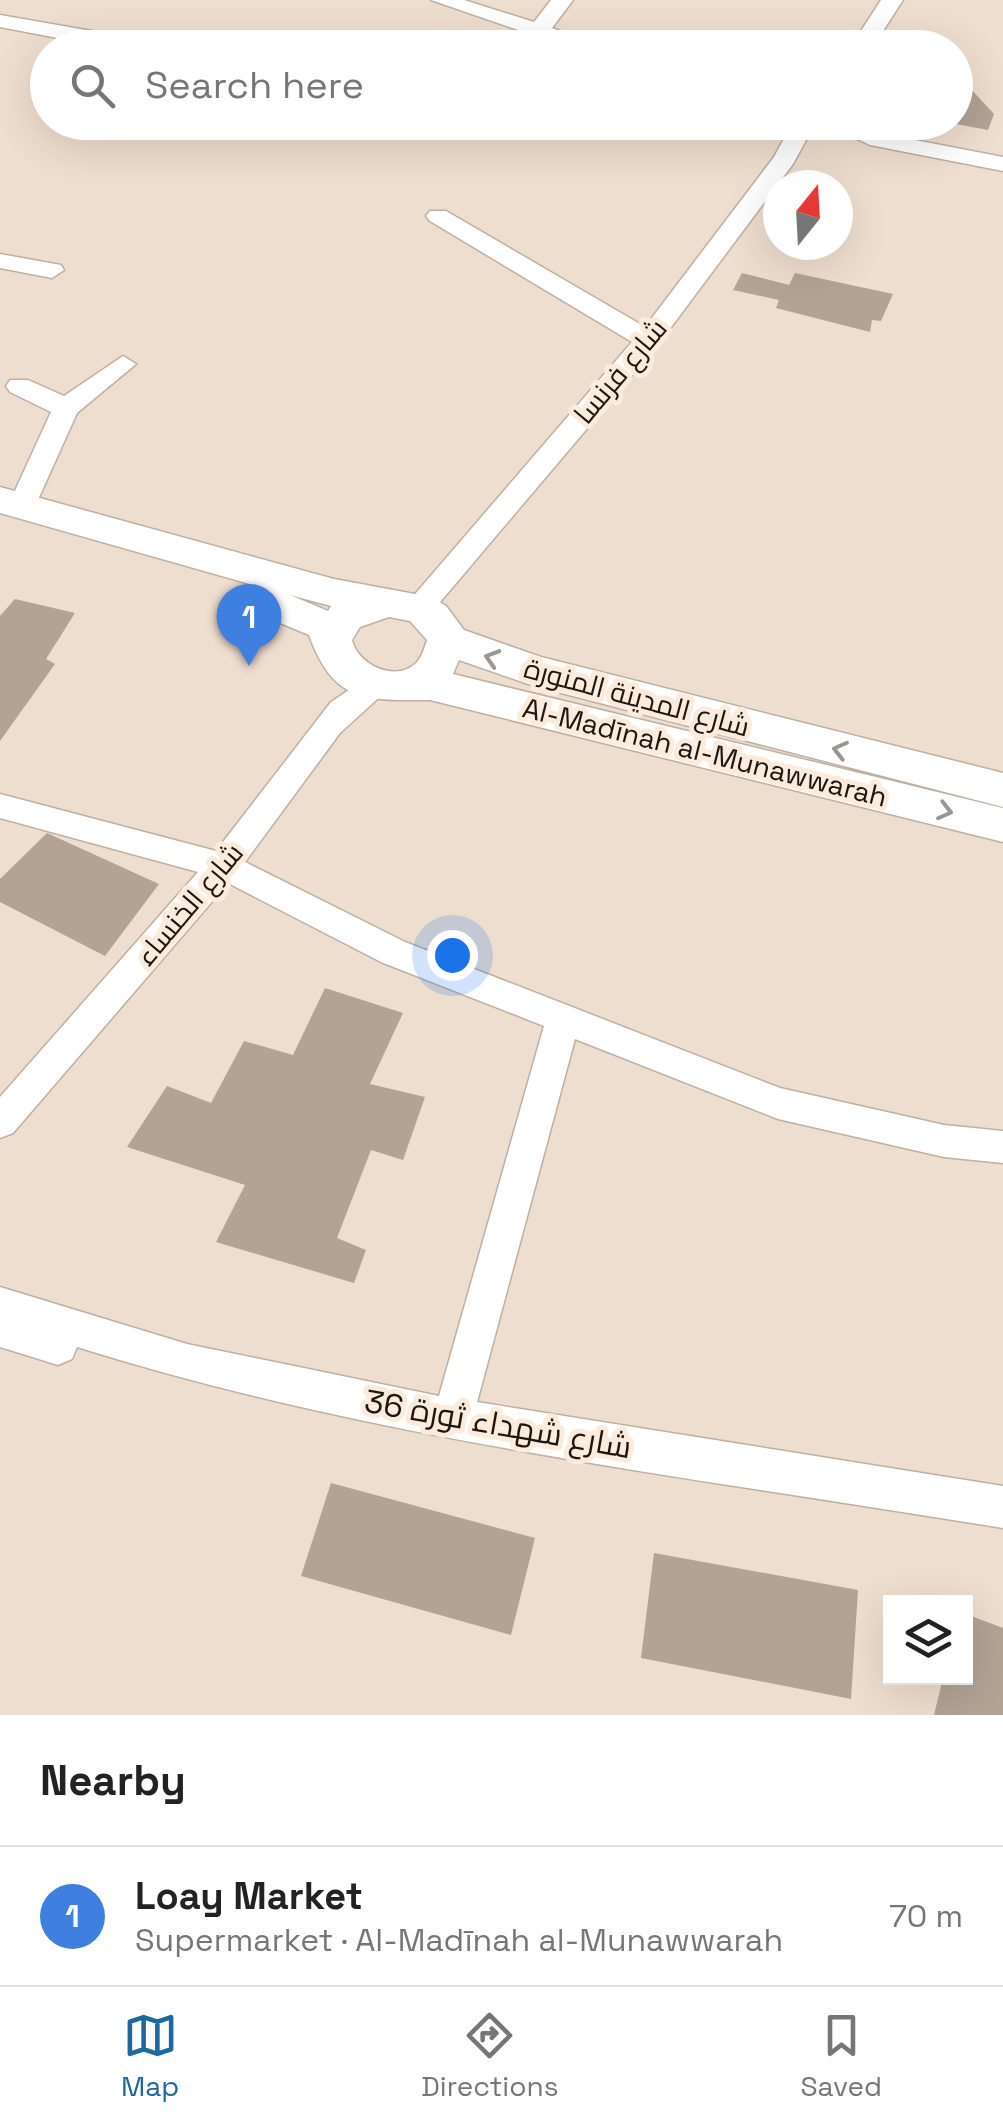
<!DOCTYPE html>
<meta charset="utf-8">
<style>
body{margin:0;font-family:"Space Grotesk",Cairo,sans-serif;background:#f2f2f2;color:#222}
.controls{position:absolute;right:30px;bottom:30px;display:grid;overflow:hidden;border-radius:0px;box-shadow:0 10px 40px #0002}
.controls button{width:90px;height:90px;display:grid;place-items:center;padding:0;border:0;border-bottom:2px solid #e0e0e0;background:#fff;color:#222;font:50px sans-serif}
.compass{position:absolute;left:763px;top:170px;width:90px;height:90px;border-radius:50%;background:#fff;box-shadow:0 10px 40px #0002;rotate:18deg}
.you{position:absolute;left:452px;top:955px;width:35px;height:35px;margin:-25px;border:8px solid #fff;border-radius:50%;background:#1a73e8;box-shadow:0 0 0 15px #1a73e833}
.badge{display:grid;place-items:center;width:65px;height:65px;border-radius:50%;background:#1e699c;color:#fff;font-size:32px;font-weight:700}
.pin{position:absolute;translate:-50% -82px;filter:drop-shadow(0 2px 5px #0008)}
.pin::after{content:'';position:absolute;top:52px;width:35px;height:30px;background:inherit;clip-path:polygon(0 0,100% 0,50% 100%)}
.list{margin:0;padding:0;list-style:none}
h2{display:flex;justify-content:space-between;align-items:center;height:130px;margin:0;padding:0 40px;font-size:42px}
h2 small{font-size:32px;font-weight:400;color:#767676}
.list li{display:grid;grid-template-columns:65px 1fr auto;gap:30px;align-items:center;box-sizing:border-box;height:140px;padding:0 40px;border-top:2px solid #e0e0e0}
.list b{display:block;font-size:38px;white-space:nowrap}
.list p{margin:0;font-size:32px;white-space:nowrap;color:#767676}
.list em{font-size:32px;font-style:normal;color:#767676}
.icon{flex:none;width:55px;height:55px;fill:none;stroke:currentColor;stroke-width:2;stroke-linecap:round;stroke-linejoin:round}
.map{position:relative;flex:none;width:1003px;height:1715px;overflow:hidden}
.search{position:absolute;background:#fff;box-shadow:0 10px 40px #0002;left:30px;right:30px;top:30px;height:110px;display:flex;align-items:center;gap:25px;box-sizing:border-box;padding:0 35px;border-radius:55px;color:#767676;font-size:38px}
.sheet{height:270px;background:#fff}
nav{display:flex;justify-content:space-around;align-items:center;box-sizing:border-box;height:140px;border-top:2px solid #e0e0e0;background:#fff;font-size:28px;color:#767676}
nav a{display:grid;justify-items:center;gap:5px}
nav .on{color:#1e699c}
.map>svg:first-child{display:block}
</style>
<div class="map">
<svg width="1003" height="1715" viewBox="0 0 1003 1715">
<rect width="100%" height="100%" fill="#eedecf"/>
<g fill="#b2a395">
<path d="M956 85 970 88 994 114 988 130 956 124Z"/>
<path d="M742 273 789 285 795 273 893 294 881 321 872 320 870 332 776 308 779 300 733 290Z"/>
<path d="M15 599 75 613 46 659 55 664 0 741V616Z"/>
<path d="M47 833 159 884 105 956 0 902V879Z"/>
<path d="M325 988 403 1013 370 1084 425 1097 403 1160 371 1150 337 1238 366 1250 354 1283 216 1242 245 1185 127 1147 167 1086 211 1103 244 1041 293 1055Z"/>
<path d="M331 1483 535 1538 511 1635 301 1576Z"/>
<path d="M654 1553 858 1590 851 1699 641 1658Z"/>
<path d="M966 1614 1003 1628V1715H934L943 1678H966Z"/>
</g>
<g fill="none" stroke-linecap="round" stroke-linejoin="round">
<g stroke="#beafa1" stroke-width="3">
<g id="street">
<path d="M431 0H464L534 22 551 0H573L552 28 605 48H570Z"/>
<path d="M881 0H903L872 48H850Z"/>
<path d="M0 15 149 41 160 48H110L0 27Z"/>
<path d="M793 122H816L793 164 657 346 430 614H410L405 607 410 600 632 342 430 221 426 216 430 211H446L645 327 774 157Z"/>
<path d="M820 122H853L884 134 1003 157V171L870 145Z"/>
<path d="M0 254 61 265 64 270 52 278 0 268Z"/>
<path d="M123 356 136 364 77 413 32 513H12L8 506 51 412 10 392 6 386 10 380H28L64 396Z"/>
<path d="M373 674 384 677 388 685 384 693 340 733 245 862 405 942 780 1088 944 1125 1003 1131V1163L944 1157 778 1119 575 1039 477 1402 1003 1486V1528C694 1477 376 1441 77 1347L72 1359 58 1365 0 1347V1287L187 1344 439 1396 544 1026 381 962 228 883 13 1133 0 1138V1097L198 872 0 818V794L216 851 331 702Z"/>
</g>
</g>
<g stroke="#beafa1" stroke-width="3">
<path id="secondary" d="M0 487 334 579 431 597 446 606 464 630 541 657 1003 773V807L534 686 459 660 453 674 1003 808V842L430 700C366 700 334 704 309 635L247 609 241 599 247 589 257 586 0 513ZM290 595 331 606 328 611ZM389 617 410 621 427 640C425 646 422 657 417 662 396 684 357 664 352 640L360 627Z"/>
</g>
<use href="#street" fill="#fff" fill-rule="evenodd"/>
<use href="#secondary" fill="#fff" fill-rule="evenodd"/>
</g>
<defs><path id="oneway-chevron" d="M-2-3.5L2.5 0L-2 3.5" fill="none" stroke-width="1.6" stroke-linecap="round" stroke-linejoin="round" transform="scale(2.5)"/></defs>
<g stroke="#999694">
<use href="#oneway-chevron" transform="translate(492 658) rotate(-163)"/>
<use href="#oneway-chevron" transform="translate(840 750) rotate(-166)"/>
<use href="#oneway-chevron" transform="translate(945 811) rotate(14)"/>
</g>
<g text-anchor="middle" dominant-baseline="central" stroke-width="10" stroke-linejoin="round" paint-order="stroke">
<g font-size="28" fill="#1c1611" stroke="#fbebdc">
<text transform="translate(620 371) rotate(-50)">شارع فرنسا</text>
<text transform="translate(637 697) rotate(15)">شارع المدينة المنورة</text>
<text transform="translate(705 752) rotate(14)">Al-Madīnah al-Munawwarah</text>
<text transform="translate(189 904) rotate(-50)">شارع الخنساء</text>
</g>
<g font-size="32" fill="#1c1611" stroke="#fbebdc">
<text transform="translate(498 1424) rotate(10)">شارع شهداء ثورة 36</text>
</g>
</g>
</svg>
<div class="controls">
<button><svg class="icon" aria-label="layers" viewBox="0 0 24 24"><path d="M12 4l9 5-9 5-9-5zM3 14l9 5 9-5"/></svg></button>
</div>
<svg class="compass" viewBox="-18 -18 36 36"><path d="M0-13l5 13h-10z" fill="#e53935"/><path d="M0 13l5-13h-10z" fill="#767676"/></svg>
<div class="you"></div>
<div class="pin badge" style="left:249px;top:666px;background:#3f7fe0">1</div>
<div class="search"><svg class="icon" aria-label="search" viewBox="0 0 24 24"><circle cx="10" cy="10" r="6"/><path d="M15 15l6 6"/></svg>Search here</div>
</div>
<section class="sheet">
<h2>Nearby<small></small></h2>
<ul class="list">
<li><span class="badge" style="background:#3f7fe0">1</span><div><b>Loay Market</b><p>Supermarket · Al-Madīnah al-Munawwarah</p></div><em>70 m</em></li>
</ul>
</section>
<nav>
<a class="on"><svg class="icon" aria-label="map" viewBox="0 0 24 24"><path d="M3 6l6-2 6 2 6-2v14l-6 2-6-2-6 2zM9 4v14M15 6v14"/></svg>Map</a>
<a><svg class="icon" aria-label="directions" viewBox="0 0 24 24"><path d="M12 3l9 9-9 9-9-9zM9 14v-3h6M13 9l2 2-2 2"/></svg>Directions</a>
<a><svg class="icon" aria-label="saved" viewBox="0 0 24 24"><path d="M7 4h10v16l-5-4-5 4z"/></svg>Saved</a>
</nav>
